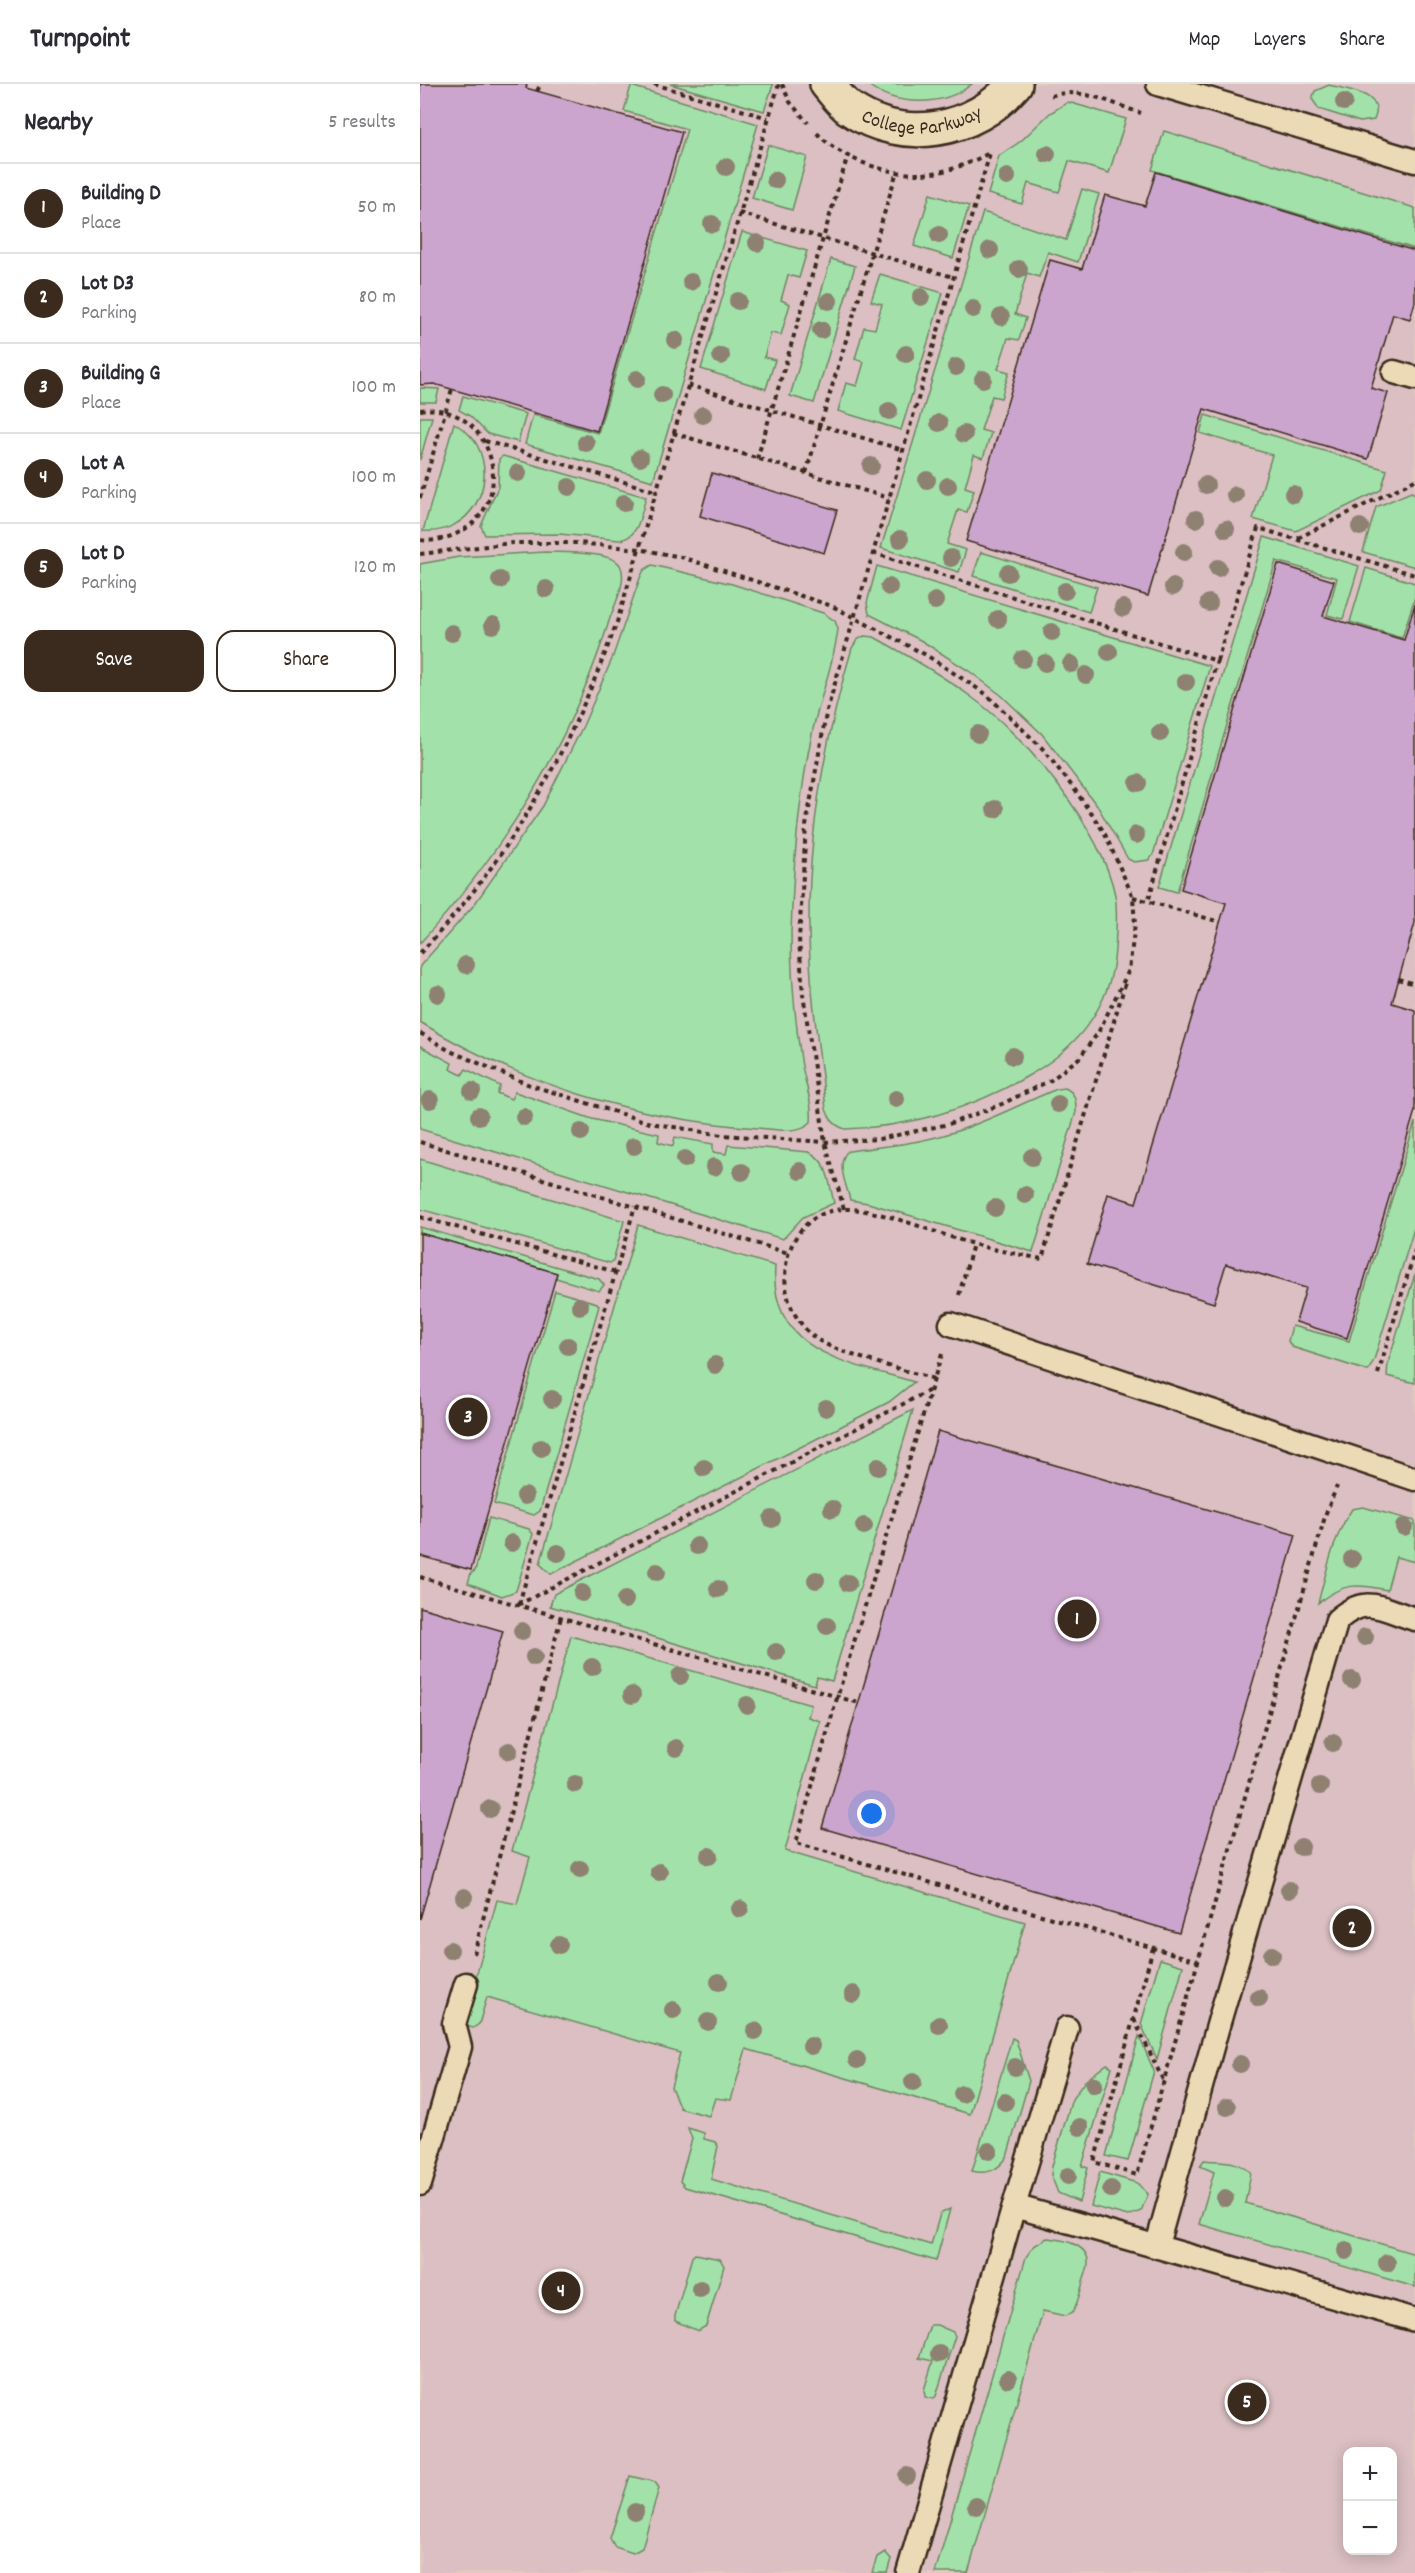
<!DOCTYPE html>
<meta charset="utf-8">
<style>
body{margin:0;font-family:Dekko,sans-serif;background:#f2f2f3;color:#2b2b33}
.controls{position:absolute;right:18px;bottom:18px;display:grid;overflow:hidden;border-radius:12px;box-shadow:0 3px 15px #0003}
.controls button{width:54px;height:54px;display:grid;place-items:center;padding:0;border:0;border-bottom:2px solid #e1e1e2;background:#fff;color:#2b2b33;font:30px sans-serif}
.you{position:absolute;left:452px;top:1730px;width:21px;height:21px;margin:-15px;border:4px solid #fff;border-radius:50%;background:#1a73e8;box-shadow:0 0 0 9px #1a73e833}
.badge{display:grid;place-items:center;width:39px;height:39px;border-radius:50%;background:#3b2a1e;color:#fff;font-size:20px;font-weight:700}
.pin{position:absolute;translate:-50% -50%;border:3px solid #fff;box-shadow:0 2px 6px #0006}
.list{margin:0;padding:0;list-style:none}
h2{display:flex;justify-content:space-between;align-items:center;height:78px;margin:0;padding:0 24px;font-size:26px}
h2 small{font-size:20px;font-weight:400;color:#7c7c81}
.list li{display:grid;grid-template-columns:39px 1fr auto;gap:18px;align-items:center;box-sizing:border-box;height:90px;padding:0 24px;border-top:2px solid #e1e1e2}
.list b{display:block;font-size:22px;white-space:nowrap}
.list p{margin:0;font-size:20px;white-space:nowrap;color:#7c7c81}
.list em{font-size:20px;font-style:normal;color:#7c7c81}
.actions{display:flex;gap:12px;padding:18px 24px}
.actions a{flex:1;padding:14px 0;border:2px solid #3b2a1e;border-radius:18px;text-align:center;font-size:21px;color:#3b2a1e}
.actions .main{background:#3b2a1e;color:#fff}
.map{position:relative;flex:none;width:995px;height:2489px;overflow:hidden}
header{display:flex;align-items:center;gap:36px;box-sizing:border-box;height:84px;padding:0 30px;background:#fff;border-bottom:2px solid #e1e1e2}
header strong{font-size:28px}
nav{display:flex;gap:33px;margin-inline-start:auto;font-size:21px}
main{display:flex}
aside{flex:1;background:#fff}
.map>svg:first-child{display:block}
</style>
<header>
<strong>Turnpoint</strong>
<nav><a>Map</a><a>Layers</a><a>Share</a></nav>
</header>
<main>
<aside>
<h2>Nearby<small>5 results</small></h2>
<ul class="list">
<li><span class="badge">1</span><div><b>Building D</b><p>Place</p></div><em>50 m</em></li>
<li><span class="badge">2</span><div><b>Lot D3</b><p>Parking</p></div><em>80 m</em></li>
<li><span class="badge">3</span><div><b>Building G</b><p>Place</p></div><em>100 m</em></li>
<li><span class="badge">4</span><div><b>Lot A</b><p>Parking</p></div><em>100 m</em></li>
<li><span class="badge">5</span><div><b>Lot D</b><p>Parking</p></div><em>120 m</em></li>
</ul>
<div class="actions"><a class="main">Save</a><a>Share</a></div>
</aside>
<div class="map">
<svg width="995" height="2489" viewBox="0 0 995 2489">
<rect width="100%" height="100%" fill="#e2cabe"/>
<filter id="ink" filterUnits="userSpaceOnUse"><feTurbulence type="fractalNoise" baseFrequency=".0167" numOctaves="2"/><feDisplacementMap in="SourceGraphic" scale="12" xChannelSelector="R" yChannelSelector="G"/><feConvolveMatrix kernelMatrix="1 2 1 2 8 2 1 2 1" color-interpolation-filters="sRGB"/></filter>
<g filter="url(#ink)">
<path fill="#dbbfc2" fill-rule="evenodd" d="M0 0H995V2489H0ZM928 2368H972V2466H928Z"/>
<g fill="#a2e2aa" stroke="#6e8664" stroke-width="1.5">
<path d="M250 0H352L353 1 344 27Z"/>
<path d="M447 0H552C523 23 476 23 447 0Z"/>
<path d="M909 1C927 6 966 9 954 36L940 38 899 25 892 15 895 7Z"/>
<path d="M211 2 338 40 233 397 105 360 113 331 178 349 267 45 204 27Z"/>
<path d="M648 18 706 35 689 89 649 77 639 108 608 99 602 120 568 110 579 72 601 57 630 29Z"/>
<path d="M744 47 995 124V165L732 86Z"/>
<path d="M348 61 387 73 372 126 332 114Z"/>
<path d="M662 105 679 110 658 178 628 168 619 193 607 189 595 230 606 234 599 256 588 254 578 285 589 288 581 314 572 312 561 346 571 349 563 374 554 371 545 403 554 406 547 428 538 426 527 460 546 466 539 488 461 464 563 128 646 156Z"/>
<path d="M510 110 549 122 533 174 494 162Z"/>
<path d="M322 148 387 167 379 194 368 191 361 216 370 220 361 251 351 249 344 273 355 276 346 305 281 285Z"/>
<path d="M411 175 435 182 394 319 370 312Z"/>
<path d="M460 190 523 209 481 346 418 327 426 299 437 302 444 278 435 275 444 243 455 245 462 220 451 217Z"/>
<path d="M0 304 19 305 16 318H0Z"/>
<path d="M43 312 106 330 98 358 68 350 50 332 39 326Z"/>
<path d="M785 331 967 386 961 406 876 447 833 435 852 371 780 349Z"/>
<path d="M0 333H12L0 376Z"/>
<path d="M34 339C43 345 52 351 57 361 78 401 50 451 3 447Z"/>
<path d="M83 372 226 413C221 429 219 455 199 456L140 450 65 451 61 442 78 403 79 375Z"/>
<path d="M991 408 995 410V483L943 468 956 423Z"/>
<path d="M844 453 939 482 923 535 907 531 917 494 856 477 757 808 739 803Z"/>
<path d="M126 468C142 469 191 467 200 481 208 495 195 520 190 534 152 656 86 765 0 859V480L39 473Z"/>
<path d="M561 468 677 503 669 528 553 492Z"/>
<path d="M232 481 312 500 403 529 415 537 418 545C414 580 399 615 392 650 378 715 373 783 371 849 371 891 375 935 381 976 384 997 393 1018 391 1038 377 1051 355 1045 338 1044 221 1036 100 1000 0 938V882L54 821 123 722 163 642 192 575 220 494 224 486Z"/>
<path d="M457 482 790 582 733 771 729 776 714 778 708 775 678 723 622 650 581 611 549 587 502 557 449 530 447 519Z"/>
<path d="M946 484 995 499V513L982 554 930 538Z"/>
<path d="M444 552 454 553C487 571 520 590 550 612 605 651 681 744 695 811 698 829 696 848 695 865 692 923 655 966 606 993 550 1025 491 1043 425 1045 414 1041 410 1036 406 1025 399 964 389 904 389 843 388 748 405 655 432 564L437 556Z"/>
<path d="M0 962 32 979 30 985 42 991 46 985 80 1002 77 1009 91 1015 95 1008 172 1035 239 1050 238 1058 253 1062 255 1053 293 1060V1068L306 1070 308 1061 389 1068C409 1077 409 1100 414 1119L383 1133 363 1155 0 1045Z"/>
<path d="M645 1004C656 1009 656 1017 656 1028L613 1168 448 1119 430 1116C427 1102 415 1078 428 1067 463 1063 500 1059 534 1048 569 1037 602 1019 637 1005Z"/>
<path d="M995 1038V1141L954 1276 948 1287 872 1263 868 1257 872 1242 929 1257Z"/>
<path d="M0 1075 204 1137 193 1177 190 1179 0 1125Z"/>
<path d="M218 1141 355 1182C349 1270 428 1278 494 1298L469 1318 131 1490 120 1480Z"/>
<path d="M0 1143 179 1195 184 1201 179 1207 136 1194 137 1189 0 1149Z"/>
<path d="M995 1190V1299L967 1292 968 1279Z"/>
<path d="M135 1207 177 1219 179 1222 120 1427 114 1431 74 1420Z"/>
<path d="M493 1326 412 1597 397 1593 395 1601 130 1522 134 1510Z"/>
<path d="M943 1423 995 1437V1478L976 1473 967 1506C936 1500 924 1498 898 1519 907 1486 913 1453 932 1425Z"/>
<path d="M69 1434 109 1445 113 1450 96 1507 82 1512 48 1499 51 1489 55 1487Z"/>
<path d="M151 1552 391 1621 388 1633 400 1637 365 1767 605 1838 550 2030 326 1965 311 2016 295 2014 289 2032 260 2024 251 2003 260 1969 67 1913 59 1940 53 1944 46 1942 44 1937 77 1816 97 1820 110 1773 92 1767Z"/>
<path d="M740 1875 763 1882 737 1975 721 1940Z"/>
<path d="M719 1952 734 1987 708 2077 686 2072Z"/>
<path d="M592 1954 596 1956 609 1997 587 2073C578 2086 568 2091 552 2087Z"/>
<path d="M687 1980 692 1983 662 2082 668 2084 659 2118 638 2109 631 2091 632 2082 652 2015 665 1997Z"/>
<path d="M268 2044 284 2049V2055L295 2058 298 2062 291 2095 511 2161 520 2130 530 2125 516 2177 265 2103 260 2097 272 2055Z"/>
<path d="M784 2076C801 2078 818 2075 831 2089L825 2119 995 2170V2203L779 2140 794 2088 780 2082Z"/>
<path d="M680 2088 717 2099 728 2110 721 2127 708 2132 671 2122Z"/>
<path d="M627 2154C641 2155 669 2160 668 2179 668 2185 665 2192 663 2198 660 2209 658 2219 652 2229L645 2232 623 2227 548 2489H515L606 2173 614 2162Z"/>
<path d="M275 2170 300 2175 304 2182 286 2242 278 2247 255 2237V2232L272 2173Z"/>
<path d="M510 2241H517L533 2248 535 2252 516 2312 513 2315 505 2313 504 2306 513 2277 499 2274Z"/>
<path d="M210 2392 235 2398 239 2404 222 2464 213 2469 195 2463 190 2454Z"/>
<path d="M465 2468 471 2475 467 2489H452L457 2473Z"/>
</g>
<g fill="#cba5cd" stroke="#3b2a1e" stroke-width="1.5">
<path d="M0 0H107L106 4 262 48 177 347 14 300 0 301Z"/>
<path d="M736 88 995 167V218L990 235 973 230 951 304 968 309 948 375 784 325 728 512 546 457 630 176 662 185 685 111 725 122Z"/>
<path d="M292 389 417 426 404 469 280 432Z"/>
<path d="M858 480 914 497 903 532 984 556 995 520V839L972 919 995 926V1027L927 1254 876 1238 886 1204 806 1180 794 1219 667 1180 688 1110 716 1119 806 819 761 805Z"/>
<path d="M0 1149 137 1189 51 1486 0 1472Z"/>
<path d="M518 1347 876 1451 759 1849 402 1744Z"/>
<path d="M0 1523 83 1547 0 1835Z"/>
</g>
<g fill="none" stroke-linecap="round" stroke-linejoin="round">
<g stroke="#3b2a1e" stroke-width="27">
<g id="lane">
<path d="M738 0 995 77"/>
<path d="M974 288 995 294"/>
<path d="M531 1240 995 1395"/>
<path d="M0 2100 40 1963 34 1940 46 1900"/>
<path d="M594 2122 647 1944"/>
<path d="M737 2161 799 1938 917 1536C947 1510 961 1525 995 1535"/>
<path d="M488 2489 594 2122 995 2236"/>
</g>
</g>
<g stroke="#3b2a1e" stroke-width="38">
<g id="street">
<path id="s1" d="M407 0C414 8 421 18 429 24 482 61 554 49 595 0"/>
</g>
</g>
<g stroke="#3b2a1e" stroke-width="4" stroke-dasharray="4.5 4.5" stroke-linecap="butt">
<path d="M234 0 348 34"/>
<path d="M362 0 370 18 388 39"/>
<path d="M117 7 121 0"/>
<path d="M631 12C659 2 693 20 721 29"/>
<path d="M397 49C421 75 465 90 499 90 524 90 549 80 571 68"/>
<path d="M319 129 533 193"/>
<path d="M268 301 483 366"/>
<path d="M0 326C73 317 102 419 36 450 25 455 12 458 0 456"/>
<path d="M253 349 469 414"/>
<path d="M65 357 235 407"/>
<path d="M337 375 428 71"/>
<path d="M386 389 477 87"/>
<path d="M0 414 32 305"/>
<path d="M878 454 995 396"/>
<path d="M453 469 797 577 728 818"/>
<path d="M0 470 92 459H158L219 465 261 473 412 522 506 571 566 610 622 664 655 706 684 748 713 813 715 840 709 886 678 949 659 974 631 996 582 1020 529 1040 459 1055 405 1058 302 1051 230 1039 110 1001 30 967 0 949"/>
<path d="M797 577 838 444 995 491"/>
<path d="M713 813 800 838"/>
<path d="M0 869C93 772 151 663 197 538L359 0"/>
<path d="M978 895 995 900"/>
<path d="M0 1058 368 1169"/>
<path d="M424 1125 405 1058 383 910 379 855 386 742 406 630 570 69"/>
<path d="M0 1133 196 1188"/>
<path d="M539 1211 553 1160"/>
<path d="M522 1270 514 1295C486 1286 415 1270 394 1253 379 1241 368 1222 366 1203 364 1190 366 1174 371 1163 380 1141 398 1127 423 1125 454 1123 518 1150 550 1159 573 1166 598 1170 622 1175L706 897"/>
<path d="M958 1290 995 1166"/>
<path d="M514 1295 417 1614 376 1759 778 1877"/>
<path d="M0 1493 439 1619"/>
<path d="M99 1520 215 1122"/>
<path d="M98 1521 510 1306"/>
<path d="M733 1864 674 2078 717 2091 906 1429 917 1402"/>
<path d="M54 1870 141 1533"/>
<path d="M714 1935 743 1996"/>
</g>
<use href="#lane" stroke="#ecdab7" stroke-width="22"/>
<use href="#street" stroke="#ecdab7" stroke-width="33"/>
</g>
<g fill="#8e8172">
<circle cx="924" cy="18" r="9"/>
<circle cx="627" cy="70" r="9"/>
<circle cx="306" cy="83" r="9"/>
<circle cx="587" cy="93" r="9"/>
<circle cx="355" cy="96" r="9"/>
<circle cx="292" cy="140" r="9"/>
<circle cx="519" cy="151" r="9"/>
<circle cx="337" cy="159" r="9"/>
<circle cx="570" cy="166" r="9"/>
<circle cx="599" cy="185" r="9"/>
<circle cx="271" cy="198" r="9"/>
<circle cx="501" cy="213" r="9"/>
<circle cx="318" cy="217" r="9"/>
<circle cx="409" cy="217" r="9"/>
<circle cx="553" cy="225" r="9"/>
<circle cx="581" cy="233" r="9"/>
<circle cx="401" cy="246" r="9"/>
<circle cx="255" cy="256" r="9"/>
<circle cx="486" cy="270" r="9"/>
<circle cx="301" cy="272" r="9"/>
<circle cx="536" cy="283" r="9"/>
<circle cx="217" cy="295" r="9"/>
<circle cx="563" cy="295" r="9"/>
<circle cx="242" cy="311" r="9"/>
<circle cx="469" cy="327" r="9"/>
<circle cx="283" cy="331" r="9"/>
<circle cx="519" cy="339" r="9"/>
<circle cx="544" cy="350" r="9"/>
<circle cx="166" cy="359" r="9"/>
<circle cx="220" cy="374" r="9"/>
<circle cx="451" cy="382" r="9"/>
<circle cx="98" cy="389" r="9"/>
<circle cx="507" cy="396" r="9"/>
<circle cx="786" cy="401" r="9"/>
<circle cx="528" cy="402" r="9"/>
<circle cx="149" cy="403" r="9"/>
<circle cx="873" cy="410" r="9"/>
<circle cx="815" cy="411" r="9"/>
<circle cx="204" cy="419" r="9"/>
<circle cx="776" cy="435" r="9"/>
<circle cx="940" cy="443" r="9"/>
<circle cx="806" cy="445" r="9"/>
<circle cx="480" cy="455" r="9"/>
<circle cx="764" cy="468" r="9"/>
<circle cx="531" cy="474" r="9"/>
<circle cx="798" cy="484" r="9"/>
<circle cx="588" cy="489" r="9"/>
<circle cx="80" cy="496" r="9"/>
<circle cx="469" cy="503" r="9"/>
<circle cx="753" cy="503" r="9"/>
<circle cx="126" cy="505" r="9"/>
<circle cx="645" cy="507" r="9"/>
<circle cx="515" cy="517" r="9"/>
<circle cx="789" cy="519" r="9"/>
<circle cx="703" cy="524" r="9"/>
<circle cx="578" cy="535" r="9"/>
<circle cx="73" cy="541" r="9"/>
<circle cx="632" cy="548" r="9"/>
<circle cx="32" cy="549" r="9"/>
<circle cx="689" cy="568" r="9"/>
<circle cx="603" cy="575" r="9"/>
<circle cx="625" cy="579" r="9"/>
<circle cx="651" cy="580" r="9"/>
<circle cx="666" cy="591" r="9"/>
<circle cx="766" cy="598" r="9"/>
<circle cx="740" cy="649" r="9"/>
<circle cx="558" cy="650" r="9"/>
<circle cx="718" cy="699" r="9"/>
<circle cx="575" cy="725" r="9"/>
<circle cx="716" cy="751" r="9"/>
<circle cx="46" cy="881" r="9"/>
<circle cx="18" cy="910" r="9"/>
<circle cx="593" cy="972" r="9"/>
<circle cx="52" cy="1007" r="9"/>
<circle cx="476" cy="1015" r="9"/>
<circle cx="10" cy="1016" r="9"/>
<circle cx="638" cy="1020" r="9"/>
<circle cx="59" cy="1032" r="9"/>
<circle cx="104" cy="1033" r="9"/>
<circle cx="161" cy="1048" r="9"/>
<circle cx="214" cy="1062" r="9"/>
<circle cx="612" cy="1073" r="9"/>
<circle cx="265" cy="1075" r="9"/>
<circle cx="294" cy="1083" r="9"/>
<circle cx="380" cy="1087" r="9"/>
<circle cx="322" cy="1088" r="9"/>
<circle cx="605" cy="1111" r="9"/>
<circle cx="575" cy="1124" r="9"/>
<circle cx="160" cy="1222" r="9"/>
<circle cx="148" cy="1262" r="9"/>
<circle cx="295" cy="1281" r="9"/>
<circle cx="132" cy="1315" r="9"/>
<circle cx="406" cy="1324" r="9"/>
<circle cx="121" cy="1364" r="9"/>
<circle cx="458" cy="1383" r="9"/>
<circle cx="284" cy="1384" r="9"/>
<circle cx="105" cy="1412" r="9"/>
<circle cx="412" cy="1425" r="9"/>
<circle cx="352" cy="1435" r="9"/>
<circle cx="444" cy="1442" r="9"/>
<circle cx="984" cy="1443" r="9"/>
<circle cx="92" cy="1459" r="9"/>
<circle cx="277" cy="1462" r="9"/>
<circle cx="138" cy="1469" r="9"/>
<circle cx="932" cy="1475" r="9"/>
<circle cx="237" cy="1488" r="9"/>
<circle cx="396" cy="1496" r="9"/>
<circle cx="428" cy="1499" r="9"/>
<circle cx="298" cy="1505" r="9"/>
<circle cx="162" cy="1509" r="9"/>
<circle cx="205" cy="1516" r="9"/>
<circle cx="407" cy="1542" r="9"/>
<circle cx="102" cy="1547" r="9"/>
<circle cx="945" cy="1553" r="9"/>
<circle cx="356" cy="1568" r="9"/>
<circle cx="114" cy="1573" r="9"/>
<circle cx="172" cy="1583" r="9"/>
<circle cx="260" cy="1592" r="9"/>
<circle cx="932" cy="1596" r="9"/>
<circle cx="212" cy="1611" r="9"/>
<circle cx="327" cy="1621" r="9"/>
<circle cx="913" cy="1659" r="9"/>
<circle cx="256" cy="1664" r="9"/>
<circle cx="89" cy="1667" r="9"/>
<circle cx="155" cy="1700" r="9"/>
<circle cx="900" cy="1702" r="9"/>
<circle cx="70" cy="1725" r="9"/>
<circle cx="881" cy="1763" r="9"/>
<circle cx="289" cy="1772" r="9"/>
<circle cx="160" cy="1785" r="9"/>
<circle cx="239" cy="1788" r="9"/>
<circle cx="869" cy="1806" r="9"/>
<circle cx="44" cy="1813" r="9"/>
<circle cx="320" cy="1825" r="9"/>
<circle cx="139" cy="1861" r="9"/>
<circle cx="30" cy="1866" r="9"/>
<circle cx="852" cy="1871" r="9"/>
<circle cx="299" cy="1898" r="9"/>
<circle cx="433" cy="1910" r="9"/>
<circle cx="839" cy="1914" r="9"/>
<circle cx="253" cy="1926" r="9"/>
<circle cx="288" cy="1938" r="9"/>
<circle cx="519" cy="1941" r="9"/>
<circle cx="335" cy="1947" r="9"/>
<circle cx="391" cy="1962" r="9"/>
<circle cx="437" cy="1976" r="9"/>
<circle cx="820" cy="1980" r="9"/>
<circle cx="595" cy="1983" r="9"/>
<circle cx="493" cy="1998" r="9"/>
<circle cx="674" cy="2001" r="9"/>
<circle cx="542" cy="2010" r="9"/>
<circle cx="585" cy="2018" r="9"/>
<circle cx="807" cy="2023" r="9"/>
<circle cx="660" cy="2043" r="9"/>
<circle cx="569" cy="2067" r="9"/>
<circle cx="648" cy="2092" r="9"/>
<circle cx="691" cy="2105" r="9"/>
<circle cx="805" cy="2114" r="9"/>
<circle cx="926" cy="2167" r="9"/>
<circle cx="967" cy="2179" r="9"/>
<circle cx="280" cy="2205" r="9"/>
<circle cx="519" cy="2270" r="9"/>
<circle cx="588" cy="2295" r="9"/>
<circle cx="487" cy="2392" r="9"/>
<circle cx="556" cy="2422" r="9"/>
<circle cx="215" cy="2428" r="9"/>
</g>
</g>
<g text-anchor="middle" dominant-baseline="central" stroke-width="6" stroke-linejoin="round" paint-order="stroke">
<g font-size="20" fill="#3b2a1e" stroke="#ecdab7">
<text stroke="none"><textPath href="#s1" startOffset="110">College Parkway</textPath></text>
</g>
</g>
</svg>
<div class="controls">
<button>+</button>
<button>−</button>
</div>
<div class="you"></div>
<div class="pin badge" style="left:657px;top:1535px">1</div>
<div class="pin badge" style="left:932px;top:1844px">2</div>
<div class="pin badge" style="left:48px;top:1333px">3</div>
<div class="pin badge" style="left:141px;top:2207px">4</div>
<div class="pin badge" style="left:827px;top:2318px">5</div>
</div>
</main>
